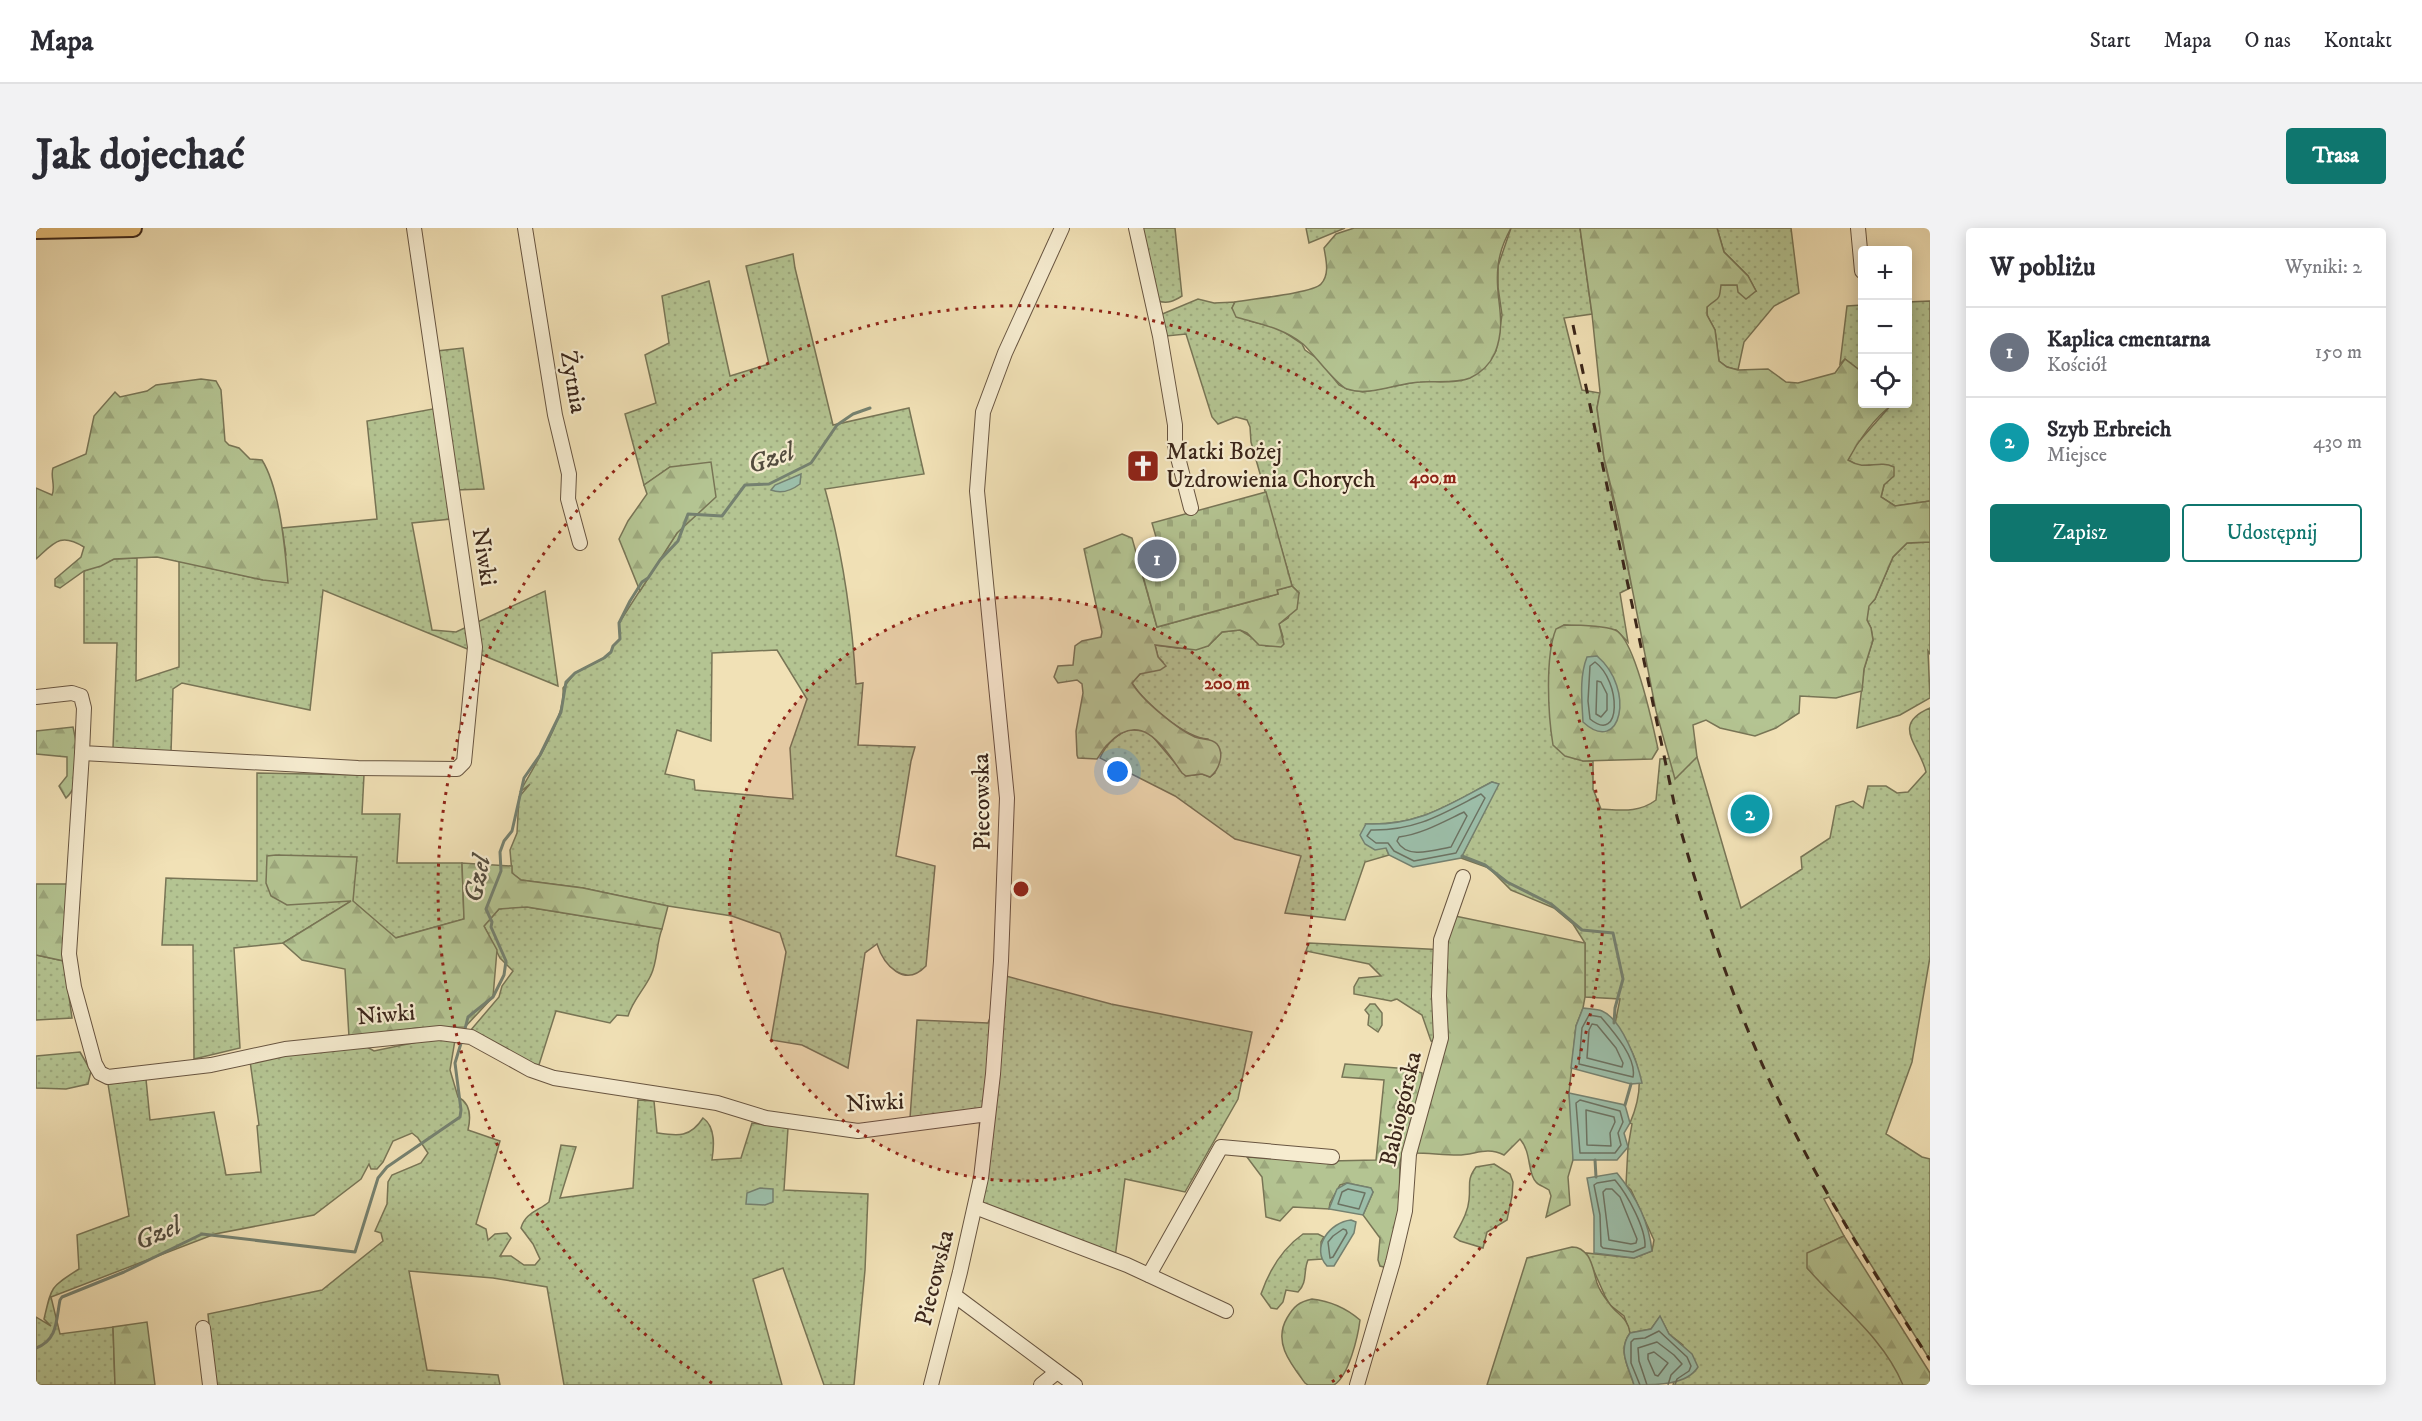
<!DOCTYPE html>
<html lang="pl">
<meta charset="utf-8">
<style>
body{margin:0;font-family:"IM FELL DW Pica",serif;background:#f2f2f3;color:#2b2b33}
.controls{position:absolute;right:18px;top:18px;display:grid;overflow:hidden;border-radius:6px;box-shadow:0 3px 15px #0003}
.controls button{width:54px;height:54px;display:grid;place-items:center;padding:0;border:0;border-bottom:2px solid #e1e1e2;background:#fff;color:#2b2b33;font:30px sans-serif}
.you{position:absolute;left:1082px;top:544px;width:21px;height:21px;margin:-15px;border:4px solid #fff;border-radius:50%;background:#1a73e8;box-shadow:0 0 0 9px #1a73e833}
.badge{display:grid;place-items:center;width:39px;height:39px;border-radius:50%;background:#0f766e;color:#fff;font-size:20px;font-weight:700}
.pin{position:absolute;translate:-50% -50%;border:3px solid #fff;box-shadow:0 2px 6px #0006}
.list{margin:0;padding:0;list-style:none}
h2{display:flex;justify-content:space-between;align-items:center;height:78px;margin:0;padding:0 24px;font-size:26px}
h2 small{font-size:20px;font-weight:400;color:#7c7c81}
.list li{display:grid;grid-template-columns:39px 1fr auto;gap:18px;align-items:center;box-sizing:border-box;height:90px;padding:0 24px;border-top:2px solid #e1e1e2}
.list b{display:block;font-size:22px;white-space:nowrap}
.list p{margin:0;font-size:20px;white-space:nowrap;color:#7c7c81}
.list em{font-size:20px;font-style:normal;color:#7c7c81}
.actions{display:flex;gap:12px;padding:18px 24px}
.actions a{flex:1;padding:14px 0;border:2px solid #0f766e;border-radius:6px;text-align:center;font-size:21px;color:#0f766e}
.actions .main{background:#0f766e;color:#fff}
.icon{flex:none;width:33px;height:33px;fill:none;stroke:currentColor;stroke-width:2;stroke-linecap:round;stroke-linejoin:round}
.map{position:relative;flex:none;width:1894px;height:1157px;overflow:hidden;border-radius:6px}
header{display:flex;align-items:center;gap:36px;box-sizing:border-box;height:84px;padding:0 30px;background:#fff;border-bottom:2px solid #e1e1e2}
header strong{font-size:28px}
nav{display:flex;gap:33px;margin-inline-start:auto;font-size:21px}
.intro{display:flex;align-items:center;justify-content:space-between;box-sizing:border-box;height:144px;padding:0 36px}
h1{margin:0;font-size:42px}
.button{padding:15px 27px;border-radius:6px;background:#0f766e;color:#fff;font-size:21px;font-weight:700}
main{display:flex;gap:36px;padding:0 36px}
aside{flex:1;background:#fff;border-radius:6px;box-shadow:0 3px 15px #0003}
.map>svg:first-child{display:block}
</style>
<header>
<strong>Mapa</strong>
<nav><a>Start</a><a>Mapa</a><a>O nas</a><a>Kontakt</a></nav>
</header>
<div class="intro"><h1>Jak dojechać</h1><a class="button">Trasa</a></div>
<main>
<div class="map">
<svg width="1894" height="1157" viewBox="0 0 1894 1157">
<defs>
<pattern id="grass-dots" width="8" height="8" patternUnits="userSpaceOnUse" patternTransform="scale(1.5)"><rect width="8" height="8" fill="#b4c492"/><path d="M2 2h.1M6 6h.1" fill="none" stroke="#9ca87d" stroke-width="1.8" stroke-linecap="round"/></pattern>
<pattern id="forest-firs" width="22" height="20" patternUnits="userSpaceOnUse" patternTransform="scale(1.5)"><rect width="22" height="20" fill="#b4c492"/><path d="M5 1l3.5 6h-7zM16 11l3.5 6h-7z" fill="#9ca87d"/></pattern>
<pattern id="cemetery-stones" width="16" height="16" patternUnits="userSpaceOnUse" patternTransform="scale(1.5)"><rect width="16" height="16" fill="#b4c492"/><path d="M2 7V4a2 2 0 0 1 4 0v3zM10 15v-3a2 2 0 0 1 4 0v3z" fill="#9ca87d"/></pattern>
</defs>
<rect width="100%" height="100%" fill="#f1e1b6"/>
<filter id="stains"><feTurbulence type="fractalNoise" baseFrequency=".00333" numOctaves="4"/><feColorMatrix values="0 0 0 0 .2 0 0 0 0 .09 0 0 0 0 .02 0 0 0 .5 -.17"/></filter>
<radialGradient id="worn" r=".72"><stop offset=".6" stop-color="#630" stop-opacity="0"/><stop offset="1" stop-color="#630" stop-opacity=".3"/></radialGradient>
<g fill="url(#grass-dots)" stroke="#787556" stroke-width="1.5" fill-rule="evenodd">
<path d="M1105 0H1139L1146 68C1138 73 1132 76 1122 73Z"/>
<path d="M1270 0H1309L1273 15Z"/>
<path d="M1475 0H1544L1556 86 1528 90 1546 162 1564 165 1561 180 1568 230 1596 359 1584 365 1592 414 1580 402 1528 397 1515 413V503L1547 533H1557V561L1565 581C1585 582 1603 585 1620 572L1624 531 1661 529 1705 680 1766 641 1765 629 1794 610 1800 578 1817 573 1827 580 1832 558H1850L1861 565 1872 564 1890 544C1884 517 1854 497 1894 480V729L1876 834 1850 906 1886 929 1894 931V1132L1793 969 1788 971 1808 1008 1787 1018 1879 1157H1637L1647 1117 1633 1106 1624 1089 1615 1101 1594 1105 1588 1088 1574 1077 1569 1068 1550 1025 1598 1030 1616 1023 1618 1012 1595 962 1590 957 1592 919 1596 896 1594 895C1611 855 1604 830 1579 796L1584 771 1549 769V715L1537 696 1518 680 1475 662 1453 640 1425 630 1462 556 1456 554C1412 577 1382 598 1330 596L1350 620 1353 627 1329 634 1309 692 1249 685 1265 628 1199 611 1139 568 1064 530C1069 518 1083 502 1097 502 1101 502 1107 503 1112 503L1150 548 1166 546 1174 549 1179 545 1172 511C1149 510 1108 475 1096 455L1104 446 1127 434 1122 429 1119 417 1141 420 1172 418 1186 404 1204 402 1230 418H1237L1247 409 1243 396 1252 390 1263 365 1256 358 1215 214 1214 199 1211 192 1200 189 1182 196 1176 189 1150 106 1130 108 1124 87 1162 71 1178 75 1199 74 1196 80 1214 93 1242 100 1266 116 1269 122 1282 131 1303 157 1311 161 1327 164 1380 154 1432 150 1460 123 1466 87 1462 59V38Z"/>
<path d="M1681 0H1755L1763 65 1738 78 1708 114 1702 142 1691 139 1683 133 1679 102 1671 87V79L1684 57H1701L1720 63 1712 48 1688 24Z"/>
<path d="M757 26 759 40 797 197 873 180 888 246 789 261C807 326 816 390 820 456L827 455 822 517 879 519 875 533 860 628 899 638 890 738C869 760 848 738 841 716L829 725 812 840 766 817 735 812 750 724 744 705 696 688 632 678 547 660 485 652 476 645 474 622 481 605 483 569 494 556 484 564C498 537 530 491 527 460L539 445 568 430 575 424 577 418 584 411 583 395 646 297 634 239 608 257 589 186 620 175 609 127 633 115 626 68 673 53 694 148 733 136 710 38ZM741 422 771 471 754 520 757 571 659 562 658 552 629 546 641 502 675 513 676 425Z"/>
<path d="M1894 73V273L1859 278 1845 269 1848 257 1836 237 1822 238 1812 232 1819 218 1856 176H1872V74Z"/>
<path d="M1826 77V144L1809 131 1804 136 1811 78Z"/>
<path d="M427 120 448 261 419 262 415 291 376 295 396 402 420 404 509 363 522 458 287 362 274 482 146 455 137 461 135 525 77 520 81 415H48V343L78 331 101 330 100 453 143 439V333L227 352 250 327 246 300 341 291 331 193 408 179 401 123Z"/>
<path d="M1894 314V426L1892 423 1894 470 1864 487 1821 500 1828 441 1837 412 1835 400 1831 392 1832 378 1839 371 1857 329 1871 315Z"/>
<path d="M221 545 328 547 326 586H364L361 635H426L428 691 359 710 316 673 247 715 198 720 204 820 158 831 157 717H126L130 650 221 653Z"/>
<path d="M471 679H491L626 701C620 716 622 732 615 747 608 762 597 772 592 788L581 787 574 795 520 783 502 840 434 803 463 769 466 758 477 743 464 730 448 698 463 681Z"/>
<path d="M1273 715 1410 722 1406 818 1395 813 1386 787 1361 771 1355 773 1318 766V759L1323 750 1345 748 1333 736 1270 723Z"/>
<path d="M0 727 28 733 36 790 0 792Z"/>
<path d="M970 748 1075 776 1216 804 1202 871 1149 964 1089 951 1079 1030 939 979 944 887 874 890 881 792 952 795Z"/>
<path d="M1334 776H1339L1346 785V797L1342 804 1332 797 1333 787 1329 782Z"/>
<path d="M391 812H419L414 842 422 869C434 875 435 889 432 902L464 913 440 996 450 1001 452 1012 459 1006 471 1005 475 1010 464 1028H475L488 1037H499L504 1031 497 1016 485 1000C489 985 502 983 513 974L525 917 540 919 524 970 597 960 602 872 618 873 621 905C642 908 654 910 667 890 680 899 678 919 676 932L705 930 716 895 752 900 748 962 832 966 829 1042 818 1157H788L747 1040 717 1051 746 1157H528L511 1059 457 1050 373 1043 391 1142 462 1147 464 1157H179L172 1086 286 1062 347 1013 345 1005 339 1003 351 976 352 954 356 947 385 935 392 925 382 910 376 905 357 913 347 934 341 941H335L333 936 325 951 278 987 179 1006 15 1069 24 1106 77 1099 79 1157H0V1089L15 1098 8 1091C16 1057 14 1060 43 1041L41 1007 93 988 72 856 110 851 114 892 178 884 190 947 225 944 221 898 223 897 214 833 271 824 331 819 338 823Z"/>
<path d="M44 824 55 843 52 856 30 861 0 860V828Z"/>
<path d="M1458 936 1474 946 1477 954 1476 968 1471 992 1451 1004 1447 1020 1424 1013 1418 1009C1424 997 1432 985 1433 972 1435 956 1430 953 1440 939Z"/>
<path d="M1267 1006H1282L1288 1009 1285 1014 1286 1031 1272 1032C1267 1043 1272 1054 1262 1064L1250 1062 1247 1074 1241 1081 1235 1080 1225 1066C1233 1043 1247 1020 1267 1006Z"/>
</g>
<g fill="url(#forest-firs)" stroke="#787556" stroke-width="1.5">
<path d="M1318 0H1475C1469 11 1463 26 1462 39 1458 70 1472 91 1459 125 1454 136 1445 145 1434 150 1419 156 1399 153 1384 154 1361 155 1333 169 1311 161 1301 158 1278 126 1267 116 1247 100 1224 96 1200 89L1196 80 1199 74C1215 71 1277 65 1285 56 1294 46 1290 32 1288 20L1300 6Z"/>
<path d="M1544 0H1681L1688 24 1712 48 1720 63 1710 71 1702 64 1701 57H1685C1683 75 1683 68 1671 79V87L1679 102 1683 133 1691 139 1702 142 1732 141 1750 154 1762 155 1799 145 1809 131 1826 144V176L1856 177C1839 189 1822 213 1812 232 1831 244 1841 231 1858 239V248L1848 257 1845 269 1859 278 1894 273V314L1871 315 1857 329 1839 371 1833 378 1831 392 1835 400 1837 412 1828 441 1826 463 1800 470 1764 468 1763 485 1740 500 1719 508 1684 500 1670 492 1657 497 1661 529 1639 551 1620 483 1582 288 1568 230 1561 180 1564 164 1556 86Z"/>
<path d="M165 151 180 153 185 162 189 213 193 217 203 220 214 231 226 232C244 261 249 320 252 355L227 352 121 329 78 331 65 338 48 343 24 360 19 358V351L45 329 48 319C24 304 18 315 0 331V260L16 267C20 258 14 249 17 240L50 226 58 188 79 164 84 169 111 163 120 157Z"/>
<path d="M675 234 680 269 641 305 604 363 583 311 592 293 611 266 608 257 634 239Z"/>
<path d="M1086 306 1096 310 1121 399 1242 366 1241 362 1256 358 1263 365 1261 381 1243 396 1248 416 1245 419 1223 417 1211 405 1204 402 1186 404 1172 418 1160 422 1119 417 1122 429 1130 438 1124 442 1104 446 1096 455C1106 472 1141 501 1159 509 1166 512 1176 510 1181 516 1189 526 1183 542 1174 549L1166 546 1150 548 1146 545C1127 518 1105 481 1072 516 1067 520 1065 526 1061 531L1042 530 1041 527 1040 503 1047 465 1046 456 1041 452 1022 455 1018 449 1022 438 1037 437 1039 418 1046 413 1065 409 1066 404 1048 321Z"/>
<path d="M1528 397C1543 397 1565 397 1579 402 1599 410 1617 498 1622 521L1616 531 1547 533 1529 528 1517 517C1512 487 1509 428 1520 401Z"/>
<path d="M37 499C42 522 49 552 30 570L23 558 31 548V529L0 526V503Z"/>
<path d="M240 627 321 629 317 673 360 710 428 691 426 635 476 638V645L485 652 547 660 632 678 626 701 491 679 463 681 448 698 461 722 457 769 429 799 381 800 313 809 309 741 266 732 247 715 315 673 251 677 235 668 230 655 231 628Z"/>
<path d="M0 656H32L28 701V733L0 727Z"/>
<path d="M1419 688 1549 715V769L1547 780 1540 798 1533 865 1537 904V932L1532 949 1534 977 1510 989 1515 968 1513 962C1509 959 1502 957 1500 954 1491 945 1496 925 1484 911L1468 927C1450 918 1439 927 1422 927 1407 927 1393 925 1379 925L1391 871 1410 712Z"/>
<path d="M1309 836 1374 841 1386 845 1385 862 1364 934 1363 981 1352 1040 1344 1038 1342 1032 1344 1010 1327 987 1337 964 1334 960 1311 955 1304 957 1294 975 1293 981 1257 979 1244 993 1230 989 1226 949 1211 929 1294 933 1340 932 1348 852 1306 849Z"/>
<path d="M1808 1008 1894 1145V1157H1867C1847 1109 1804 1078 1771 1040V1025Z"/>
<path d="M1536 1019C1543 1019 1547 1022 1552 1028 1557 1036 1558 1045 1561 1055 1563 1061 1569 1070 1573 1075 1581 1087 1592 1089 1594 1105 1581 1123 1593 1139 1598 1157H1451L1491 1030Z"/>
<path d="M1276 1071C1294 1073 1310 1080 1324 1092 1322 1108 1313 1148 1298 1157H1272L1269 1155C1254 1135 1237 1114 1251 1090 1258 1078 1263 1074 1276 1071Z"/>
<path d="M111 1094 119 1157H79L77 1099Z"/>
</g>
<path fill="url(#cemetery-stones)" stroke="#787556" stroke-width="1.5" d="M1230 264 1256 358 1241 362 1242 366 1121 399 1102 330 1124 323 1116 295Z"/>
<g fill="#9cbea9" stroke="#758170" stroke-width="1.5">
<path d="M765 246 764 256C756 262 745 266 735 262L739 257Z"/>
<path d="M1561 428C1600 461 1585 529 1547 494 1546 473 1543 449 1551 429Z"/>
<path d="M1456 554 1463 556 1425 630 1377 639 1353 627 1350 620 1339 622 1329 616 1324 607 1330 596C1383 598 1411 577 1456 554Z"/>
<path d="M1547 780C1553 781 1561 781 1566 783 1586 791 1602 836 1606 855L1595 856 1535 840 1540 798Z"/>
<path d="M1533 865 1589 877 1594 895 1588 905 1592 919 1581 932H1537Z"/>
<path d="M1581 945C1599 967 1613 994 1616 1023L1598 1030 1558 1025V988L1551 950Z"/>
<path d="M1311 955 1335 960 1337 964 1327 987 1293 981 1301 961Z"/>
<path d="M724 960 737 961V974L729 977 710 976 711 965Z"/>
<path d="M1315 992 1320 994 1318 1005 1298 1038H1291C1274 1020 1294 994 1315 992Z"/>
<path d="M1624 1088 1633 1106 1656 1126 1662 1139C1651 1157 1621 1157 1598 1157 1593 1139 1581 1123 1594 1105L1615 1101Z"/>
</g>
<g fill="none" stroke-linecap="round" stroke-linejoin="round">
<g stroke="#6c7262" stroke-width="1.5">
<path d="M1559 434C1585 453 1586 517 1554 491L1552 473 1554 438Z"/>
<path d="M1561 453 1565 454 1571 466V482L1565 489 1560 486Z"/>
<path d="M1445 566 1449 570 1420 625 1378 633 1358 623 1352 615H1340L1331 608 1335 602C1380 603 1406 586 1445 566Z"/>
<path d="M1428 584 1431 588 1415 619C1398 622 1371 632 1361 613L1363 609C1386 606 1407 594 1428 584Z"/>
<path d="M1553 787 1565 789C1577 803 1601 830 1597 849L1543 836 1546 800Z"/>
<path d="M1556 796 1561 797 1580 820 1587 835 1586 839 1551 830 1553 802Z"/>
<path d="M1544 872 1584 883 1587 894 1582 905 1585 917 1579 925H1544L1540 875Z"/>
<path d="M1550 882 1578 889 1579 894 1574 905 1575 918 1551 917Z"/>
<path d="M1579 952C1591 966 1610 1000 1609 1019L1597 1024 1567 1020 1565 1018 1564 987 1558 957 1561 955Z"/>
<path d="M1312 961 1329 965 1323 981 1302 976 1306 964Z"/>
<path d="M1570 961H1576L1584 969 1601 1011 1600 1015 1595 1016 1573 1012 1567 964Z"/>
<path d="M1307 1001 1310 1002 1311 1005 1297 1029 1294 1030 1292 1014 1297 1008Z"/>
<path d="M1618 1124 1632 1135 1622 1148 1619 1147 1612 1131V1126Z"/>
<path d="M1604 1157 1595 1135V1114L1598 1111 1609 1110 1623 1103 1651 1129 1655 1138 1653 1143 1641 1151 1639 1157"/>
<path d="M1611 1157 1603 1133 1602 1120 1621 1114 1638 1127 1646 1136 1635 1147 1632 1157"/>
</g>
<g stroke="#758170" stroke-width="3">
<path d="M1426 628 1449 637 1471 654 1515 676 1546 702 1577 705 1587 751 1579 780 1578 795"/>
<path d="M428 805 432 789 457 769 468 747 470 733 455 699 456 694 450 681 465 643 464 624 468 613 476 603 488 550 504 527 525 484 530 454 539 445 568 430 575 424 577 418 584 411 583 395 594 373 606 354 612 350 624 332 642 313 652 286 686 288 709 257 733 256 775 235 801 197 817 186 834 180"/>
<path d="M1589 877 1595 856"/>
<path d="M1559 932 1560 949"/>
<path d="M0 1120C22 1112 20 1092 24 1072L26 1069 88 1044 166 1006 319 1024 342 950 351 939 424 889 425 882 419 835 426 812"/>
</g>
<g stroke="#685541" stroke-width="16">
<g id="minor">
<path d="M489 0 519 187 533 246 532 271 544 315"/>
<path d="M1100 0 1124 108 1139 197V218L1155 280"/>
<path d="M1822 0 1826 43"/>
<path d="M0 469 36 465 45 468 48 480 46 525 322 540 421 541 428 534 439 419 378 0"/>
<path d="M46 525 33 726 38 759 59 836 64 845 72 849 175 837 249 821 404 805 435 809 495 842 518 850 681 875 730 890 822 903 952 886"/>
<path d="M939 979 1091 1037 1190 1083"/>
<path d="M1113 1047 1185 919 1296 929"/>
<path d="M918 1067 1039 1157"/>
<path d="M167 1100 174 1157"/>
<path d="M895 1157 924 1044 945 950 957 846 965 733 971 570 941 263 947 184 969 125 1026 0"/>
<path d="M1005 1157 1021 1144"/>
<path d="M1321 1157 1357 1034 1369 983 1373 926 1405 810 1403 768 1405 712 1427 649"/>
</g>
</g>
<g stroke="#3b261a" stroke-width="20">
<path id="major" d="M0 2 97 0"/>
</g>
<use href="#minor" stroke="#f6ecd0" stroke-width="14"/>
<use href="#major" stroke="#e8c07b" stroke-width="16"/>
<path stroke="#3b261a" stroke-width="3" stroke-dasharray="10 10" stroke-linecap="butt" d="M1537 97 1641 589C1671 696 1706 802 1757 901 1797 981 1845 1056 1894 1132"/>
</g>
<circle cx="985" cy="661" r="292" fill="#8f2418" fill-opacity=".12"/>
<g fill="none" stroke="#8f2418" stroke-width="3" stroke-dasharray="3 6">
<circle cx="985" cy="661" r="292"/>
<path d="M676 1155A583 583 0 1 1 1294 1155"/>
</g>
<defs>
<g id="church-square" transform="scale(1.725)"><rect x="-9" y="-9" width="18" height="18" rx="4" fill="#8f2418" stroke="#f6ecd0"/><path d="M-1.2-6h2.4v3.5h3.3v2.4h-3.3V6h-2.4V-.1h-3.3v-2.4h3.3Z" fill="#fff"/></g>
</defs>
<g fill-rule="evenodd">
<use href="#church-square" x="1107" y="238"/>
</g>
<g text-anchor="middle" dominant-baseline="central" stroke-width="4.5" stroke-linejoin="round" paint-order="stroke">
<g font-size="24" fill="#3b261a" stroke="#f6ecd0">
<text transform="translate(537 154) rotate(80)">Żytnia</text>
<text transform="translate(448 329) rotate(81)">Niwki</text>
<text transform="translate(946 574) rotate(-91)">Piecowska</text>
<text transform="translate(350 787) rotate(-5)">Niwki</text>
<text transform="translate(839 875) rotate(-3)">Niwki</text>
<text transform="translate(1365 881) rotate(-77)">Babiogórska</text>
<text transform="translate(899 1050) rotate(-76)">Piecowska</text>
</g>
<g font-size="24" fill="#3b261a" stroke="#f6ecd0" text-anchor="start">
<text x="1130" y="224">Matki Bożej<tspan x="1130" dy="28">Uzdrowienia Chorych</tspan></text>
</g>
<g font-size="26" font-style="italic" fill="#534c3e" stroke="#f6ecd0">
<text transform="translate(735 231) rotate(-20)">Gzel</text>
<text transform="translate(442 651) rotate(-79)">Gzel</text>
<text transform="translate(122 1006) rotate(-24)">Gzel</text>
</g>
</g>
<circle cx="985" cy="661" r="9" fill="#8f2418" stroke="#f6ecd0" stroke-width="3"/>
<g font-size="18" text-anchor="middle" font-weight="bold" fill="#8f2418" stroke="#f6ecd0" stroke-width="4.5" stroke-linejoin="round" paint-order="stroke">
<text x="1397" y="255">400 m</text>
<text x="1191" y="461">200 m</text>
</g>
<rect width="100%" height="100%" filter="url(#stains)"/>
<rect width="100%" height="100%" fill="url(#worn)"/>
</svg>
<div class="controls">
<button>+</button>
<button>−</button>
<button><svg class="icon" aria-label="locate" viewBox="0 0 24 24"><circle cx="12" cy="12" r="6"/><path d="M12 2v4M12 18v4M2 12h4M18 12h4"/></svg></button>
</div>
<div class="you"></div>
<div class="pin badge" style="left:1121px;top:331px;background:#6b7280">1</div>
<div class="pin badge" style="left:1714px;top:586px;background:#0f9aa8">2</div>
</div>
<aside>
<h2>W pobliżu<small>Wyniki: 2</small></h2>
<ul class="list">
<li><span class="badge" style="background:#6b7280">1</span><div><b>Kaplica cmentarna</b><p>Kościół</p></div><em>150 m</em></li>
<li><span class="badge" style="background:#0f9aa8">2</span><div><b>Szyb Erbreich</b><p>Miejsce</p></div><em>430 m</em></li>
</ul>
<div class="actions"><a class="main">Zapisz</a><a>Udostępnij</a></div>
</aside>
</main>
